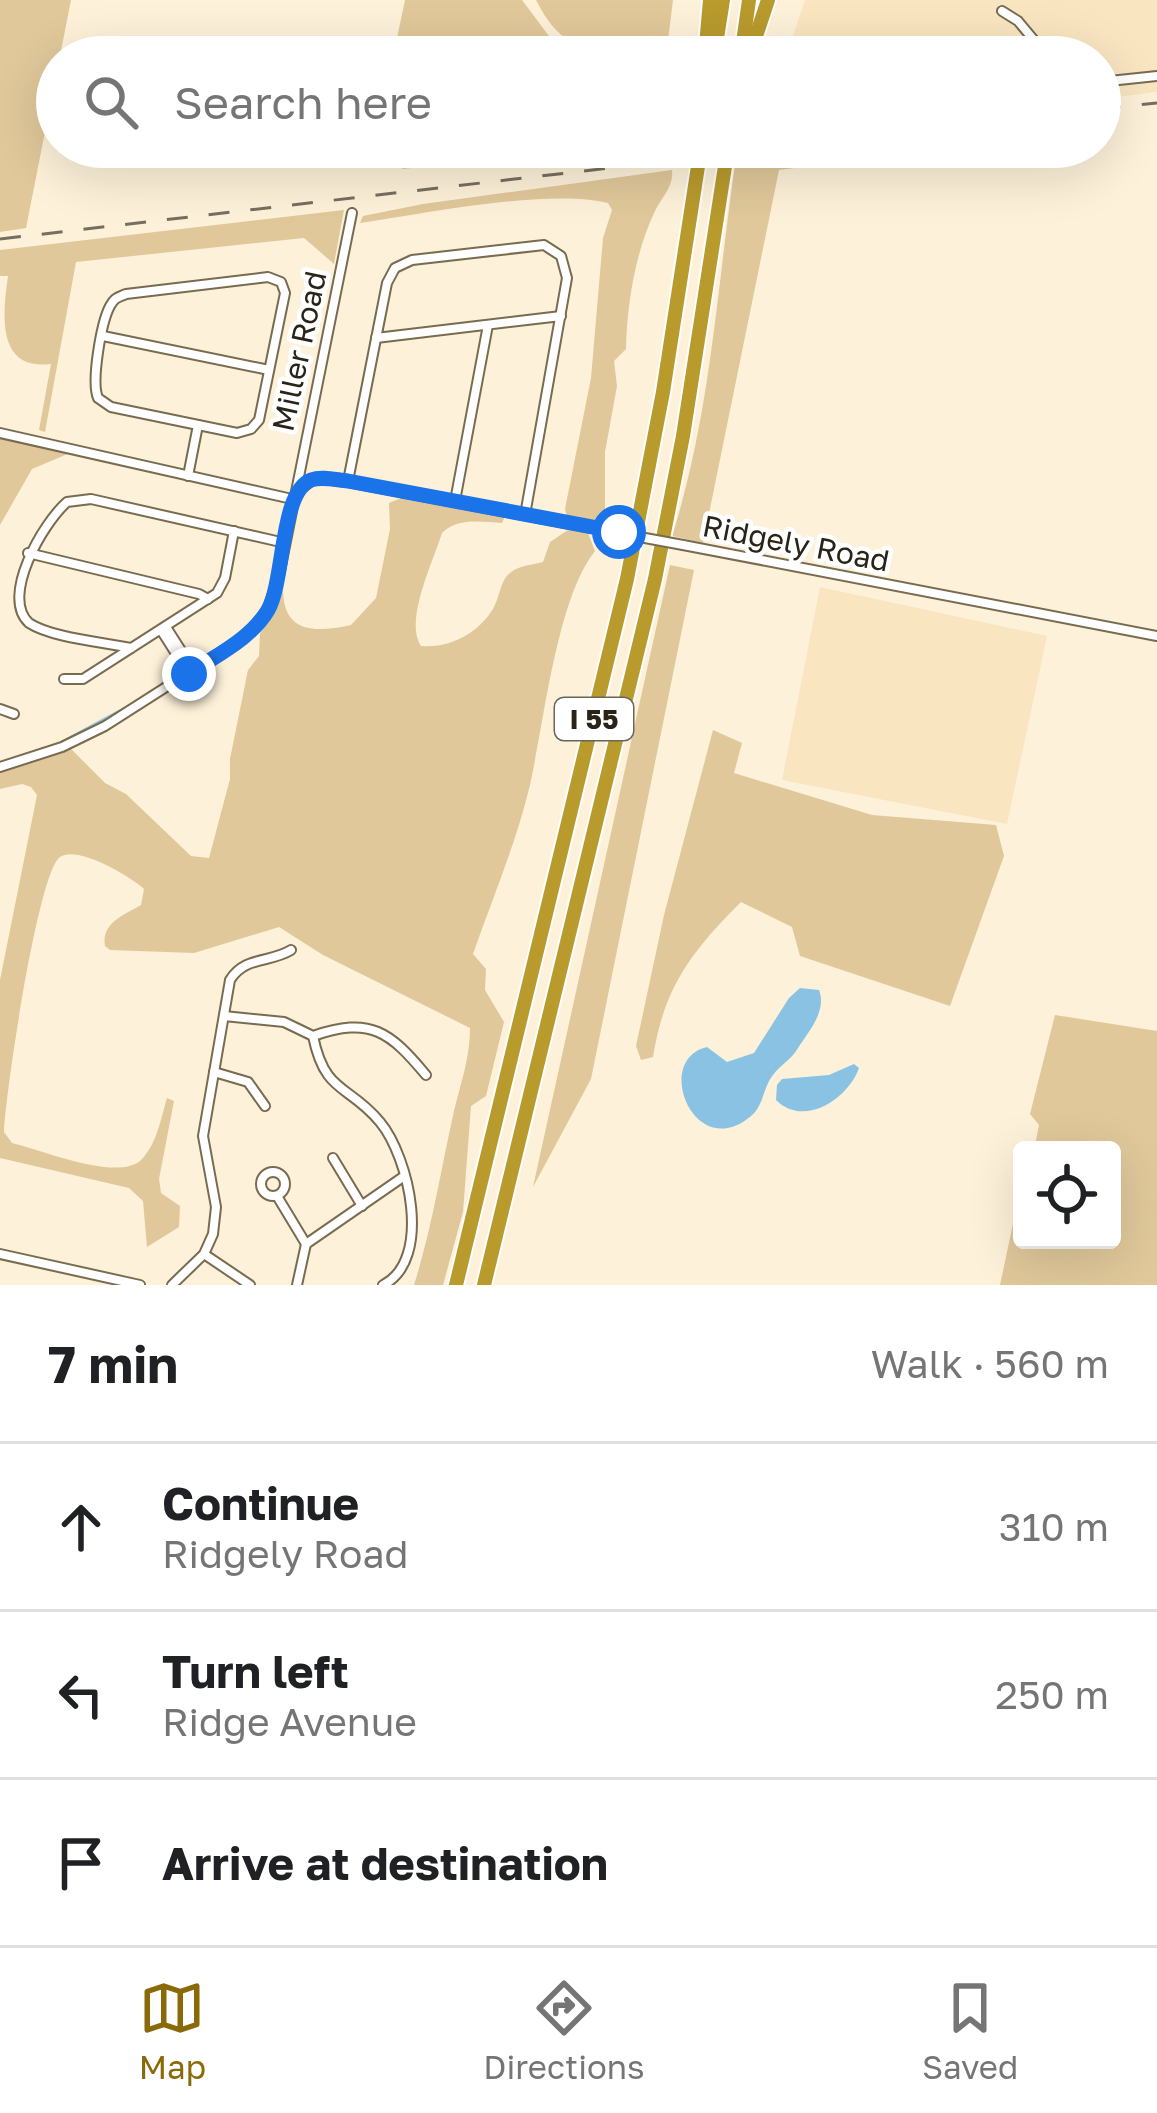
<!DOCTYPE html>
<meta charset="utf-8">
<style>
body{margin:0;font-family:"Golos Text",sans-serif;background:#f2f2f2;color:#202124}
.controls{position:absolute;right:36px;bottom:36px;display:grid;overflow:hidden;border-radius:12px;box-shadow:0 12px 48px #0002}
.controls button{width:108px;height:108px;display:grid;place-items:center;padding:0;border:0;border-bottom:3px solid #e0e0e0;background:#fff;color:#202124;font:60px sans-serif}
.stop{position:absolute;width:36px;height:36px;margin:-27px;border:9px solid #1a73e8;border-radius:50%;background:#fff}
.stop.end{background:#1a73e8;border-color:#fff;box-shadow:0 3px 12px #0008}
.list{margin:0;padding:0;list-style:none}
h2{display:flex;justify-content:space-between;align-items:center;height:156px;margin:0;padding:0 48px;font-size:51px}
h2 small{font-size:39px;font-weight:400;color:#757577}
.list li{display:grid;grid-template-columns:78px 1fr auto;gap:36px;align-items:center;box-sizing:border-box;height:168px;padding:0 48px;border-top:3px solid #e0e0e0}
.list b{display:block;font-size:45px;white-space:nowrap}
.list p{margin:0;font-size:39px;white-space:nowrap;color:#757577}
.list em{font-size:39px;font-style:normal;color:#757577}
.icon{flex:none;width:66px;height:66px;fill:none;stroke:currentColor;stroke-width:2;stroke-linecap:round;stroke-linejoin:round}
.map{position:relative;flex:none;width:1157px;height:1285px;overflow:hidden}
.search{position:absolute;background:#fff;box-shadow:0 12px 48px #0002;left:36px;right:36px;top:36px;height:132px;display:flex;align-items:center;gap:30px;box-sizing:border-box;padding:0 42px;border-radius:66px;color:#757577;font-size:45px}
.sheet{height:660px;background:#fff}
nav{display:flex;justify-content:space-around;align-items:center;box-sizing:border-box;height:168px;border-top:3px solid #e0e0e0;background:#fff;font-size:33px;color:#757577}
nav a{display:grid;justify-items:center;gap:6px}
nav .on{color:#8a6908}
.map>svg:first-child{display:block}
</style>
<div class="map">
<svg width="1157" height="1285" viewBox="0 0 1157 1285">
<rect width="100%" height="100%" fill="#fdf1d9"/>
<g fill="#f9e5c0">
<path d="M805 0H1157V92L1100 99V57H786Z"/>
<path d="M820 587 1047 636 1007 824 782 780Z"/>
</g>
<g fill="#e0c89a">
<path d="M0 0H71L26 228 0 232Z"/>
<path d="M405 0H522L555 44 552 57H393Z"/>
<path d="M536 0H673L666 57H615L605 46C568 49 552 31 536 0Z"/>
<path d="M374 147H498L483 159 403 169 373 151Z"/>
<path d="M556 147H683V150L552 166 550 156Z"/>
<path d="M832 147H955L779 170 703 543 672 536C711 414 717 285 736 158Z"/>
<path d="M672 170C674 187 662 196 655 211 635 253 627 304 626 349L614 361 617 386 605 452V523L567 517 565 509 591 378 603 238 612 210 608 203C550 188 422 214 360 223L363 216 423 204Z"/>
<path d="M344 210 334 264 304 238 76 262 45 432 39 430 51 364C0 370 1 323 8 276H0V250Z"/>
<path d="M0 437 70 453 32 469 0 525Z"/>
<path d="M406 496 505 516 502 523C481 522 458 517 442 533 433 562 404 621 421 646 451 649 482 631 495 605 499 596 501 584 506 577 514 566 531 565 543 562L550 542 568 530 588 533 595 551C556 600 544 726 529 789 515 846 492 899 473 954L486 969 485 990 504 1022 486 1096 471 1106 463 1212 443 1285H414C432 1228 441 1169 454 1111 461 1082 470 1058 470 1028L323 955 279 927 194 953 110 950 105 946C101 923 124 915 141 905L144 889C130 876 77 845 60 857 38 872 5 1096 4 1132L12 1143C42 1150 118 1182 141 1160 157 1144 161 1118 167 1098L174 1101 159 1179 161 1193 180 1206 179 1227 147 1247 143 1201 129 1188 0 1158V980L37 795 31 787 22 784 0 789V773L70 748 105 783 126 794 191 856 209 858 230 779V759L248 670 259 656 260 634 283 589C283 633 314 633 351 625L376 598 390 529 389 503Z"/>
<path d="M670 565 694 570 591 1079 533 1187Z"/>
<path d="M713 730 742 743 734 773 872 815 996 825 1004 856 950 1006 800 956 792 927 741 902C692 951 664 987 653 1057L641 1060 636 1046 664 915Z"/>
<path d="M1055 1015 1157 1031V1285H1000L1022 1181V1240H1112V1150H1034L1039 1125 1030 1114Z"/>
</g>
<g fill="#89c2e2">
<path d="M800 988 819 990C827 1011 809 1031 798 1048 791 1060 780 1065 773 1075 763 1087 764 1105 751 1116 695 1164 652 1060 707 1047L727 1062 754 1053 789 998Z"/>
<path d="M854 1064 859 1068C848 1099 804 1128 776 1100L777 1085 782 1079 829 1075Z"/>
</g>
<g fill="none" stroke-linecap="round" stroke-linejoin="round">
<path stroke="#89c2e2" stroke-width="3" d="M62 742 129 706"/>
<g stroke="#796b50" stroke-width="12">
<g id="minor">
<path d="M1002 11 1018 21 1048 57"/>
<path d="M1100 82 1157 76"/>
<path d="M268 277 281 282 285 293 259 420 251 429 237 433 111 407 98 398C91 382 101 323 110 306 115 297 117 298 126 294Z"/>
<path d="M103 336 269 370"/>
<path d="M376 338 561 316"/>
<path d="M0 433 292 499"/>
<path d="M188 476 198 425"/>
<path d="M348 481 387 283 395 268 412 260 544 245 561 256 567 278 525 515"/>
<path d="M296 493 312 480 332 479 618 533"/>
<path d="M455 501 488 325"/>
<path d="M683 545 1157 636"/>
<path d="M28 553 199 594 208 599"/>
<path d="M166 627 194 671"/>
<path d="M161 630 189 674"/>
<path d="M131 648C103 642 52 638 29 623 0 597 43 523 67 502L91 499 285 543"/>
<path d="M64 679H83L217 593 225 578 234 531"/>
<path d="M0 709 14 714"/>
<path d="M0 767 62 747 105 726 246 636 268 609 279 576 352 213"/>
<path d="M224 1016 284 1022 313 1036C371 1016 390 1032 426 1075"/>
<path d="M313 1036C325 1095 349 1084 380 1122 409 1157 433 1260 383 1285"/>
<path d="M214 1072 248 1082 265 1106"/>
<path d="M333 1158 362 1206"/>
<circle cx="273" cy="1184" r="12"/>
<path d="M277 1196 306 1244"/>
<path d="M0 1254 140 1285"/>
<path d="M204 1254 250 1285"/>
<path d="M172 1285 204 1254 213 1234 216 1207 203 1136 230 980C245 956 270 963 291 950"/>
<path d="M297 1285 306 1244 403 1177"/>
</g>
</g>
<g stroke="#fff" stroke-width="18">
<g id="highway">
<path d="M705 57 710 0"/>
<path d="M714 57 723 0"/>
<path d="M741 57 749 0"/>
<path d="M749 57 768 0"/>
<path d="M456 1285 627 579 663 392 701 147"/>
<path d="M484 1285 655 579 683 436 728 147"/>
</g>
</g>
<use href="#minor" stroke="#fff" stroke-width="8"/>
<use href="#highway" stroke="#b89a2d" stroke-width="14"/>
<g stroke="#776e5f" stroke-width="3" stroke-dasharray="21 21" stroke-linecap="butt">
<path d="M1100 109 1157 103"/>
<path d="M0 239 790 147"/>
</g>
<g stroke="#796b50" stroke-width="12" stroke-linecap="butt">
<path id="minor-bridge" d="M618 533 683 545"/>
</g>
<use href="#minor-bridge" stroke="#fff" stroke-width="8"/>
</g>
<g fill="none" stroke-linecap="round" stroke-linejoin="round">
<path stroke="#1a73e8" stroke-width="15" d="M189 674C216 655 251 639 268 610 285 579 280 492 311 480 322 476 336 480 348 481L619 532"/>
</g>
<g text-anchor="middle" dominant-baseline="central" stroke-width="9" stroke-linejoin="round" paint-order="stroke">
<rect fill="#fff" stroke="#69655d" stroke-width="3" x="555" y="698" width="78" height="42" rx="9"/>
<g font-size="27" font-weight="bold" fill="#292318">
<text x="594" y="719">I 55</text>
</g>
<g font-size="30" fill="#292318" stroke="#fff">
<text transform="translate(299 351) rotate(-78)">Miller Road</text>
<text transform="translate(796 543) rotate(11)">Ridgely Road</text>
</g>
</g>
</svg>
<div class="controls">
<button><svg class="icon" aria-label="locate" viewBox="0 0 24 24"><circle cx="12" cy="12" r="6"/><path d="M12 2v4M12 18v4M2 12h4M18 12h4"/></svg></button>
</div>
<div class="stop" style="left:619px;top:532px"></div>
<div class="stop end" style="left:189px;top:674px"></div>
<div class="search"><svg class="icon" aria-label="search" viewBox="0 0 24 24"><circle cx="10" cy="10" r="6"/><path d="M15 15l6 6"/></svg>Search here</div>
</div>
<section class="sheet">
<h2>7 min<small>Walk · 560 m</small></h2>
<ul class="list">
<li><svg class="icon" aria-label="ahead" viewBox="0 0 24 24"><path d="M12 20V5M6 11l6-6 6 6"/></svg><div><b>Continue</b><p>Ridgely Road</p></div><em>310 m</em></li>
<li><svg class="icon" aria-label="left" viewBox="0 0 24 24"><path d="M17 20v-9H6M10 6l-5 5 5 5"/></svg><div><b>Turn left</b><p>Ridge Avenue</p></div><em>250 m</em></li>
<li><svg class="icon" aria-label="arrive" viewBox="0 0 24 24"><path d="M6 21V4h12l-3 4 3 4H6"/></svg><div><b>Arrive at destination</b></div></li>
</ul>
</section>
<nav>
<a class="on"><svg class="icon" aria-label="map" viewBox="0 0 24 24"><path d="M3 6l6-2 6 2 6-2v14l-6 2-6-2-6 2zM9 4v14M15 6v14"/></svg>Map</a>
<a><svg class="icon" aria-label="directions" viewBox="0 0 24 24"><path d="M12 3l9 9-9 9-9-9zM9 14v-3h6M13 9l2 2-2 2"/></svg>Directions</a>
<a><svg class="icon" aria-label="saved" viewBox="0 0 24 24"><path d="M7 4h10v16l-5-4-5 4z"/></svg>Saved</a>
</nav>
